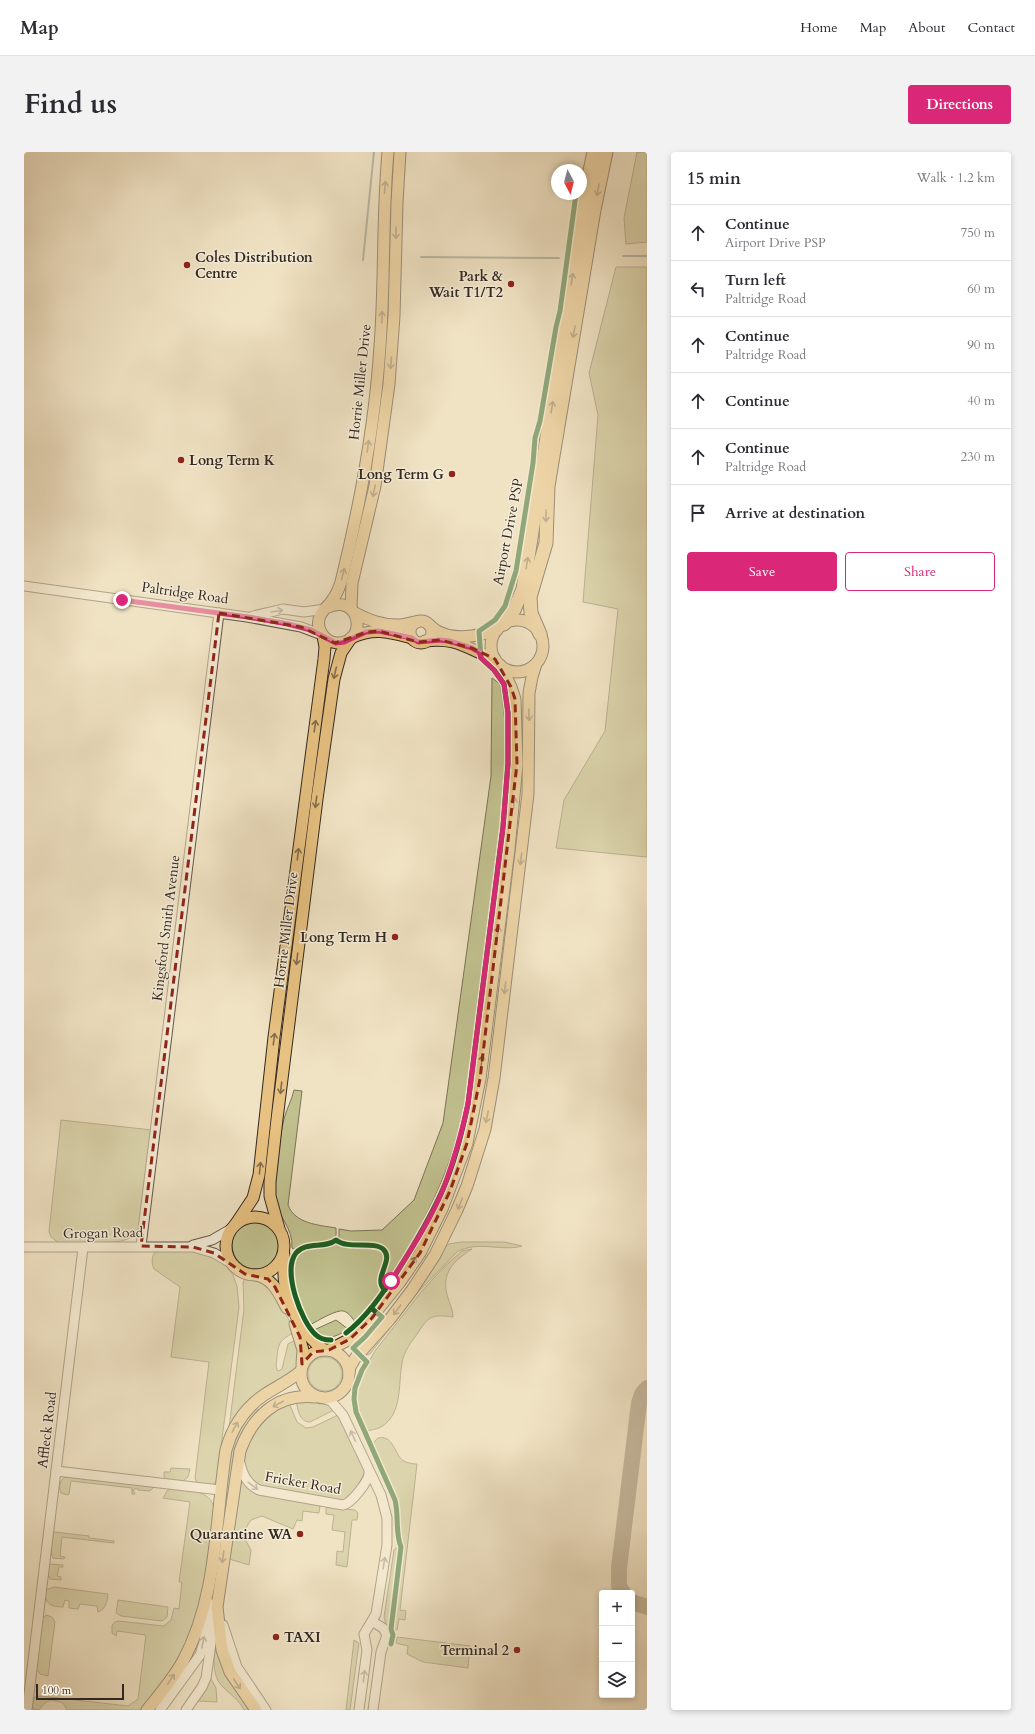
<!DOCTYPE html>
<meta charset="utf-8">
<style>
body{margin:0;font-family:Cardo,serif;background:#f2f2f3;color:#2b2b33}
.controls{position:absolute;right:12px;bottom:12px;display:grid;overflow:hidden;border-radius:4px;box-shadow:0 2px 6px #0003}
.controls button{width:36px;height:36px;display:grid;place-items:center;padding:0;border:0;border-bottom:1px solid #e1e1e2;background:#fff;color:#2b2b33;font:20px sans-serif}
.compass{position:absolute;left:527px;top:12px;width:36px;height:36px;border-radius:50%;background:#fff;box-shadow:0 2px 6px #0003;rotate:173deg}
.scale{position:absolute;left:12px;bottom:10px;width:88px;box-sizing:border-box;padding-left:4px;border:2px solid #332820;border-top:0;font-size:11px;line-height:14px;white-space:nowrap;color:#332820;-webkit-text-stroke:3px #f5edd9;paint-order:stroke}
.stop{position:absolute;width:12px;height:12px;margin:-9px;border:3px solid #db2777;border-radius:50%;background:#fff}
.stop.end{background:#db2777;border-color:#fff;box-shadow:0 1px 4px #0008}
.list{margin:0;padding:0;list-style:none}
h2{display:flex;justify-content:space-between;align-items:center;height:52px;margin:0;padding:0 16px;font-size:17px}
h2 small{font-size:13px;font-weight:400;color:#7c7c81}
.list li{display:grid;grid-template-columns:26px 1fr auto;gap:12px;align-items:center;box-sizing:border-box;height:56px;padding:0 16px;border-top:1px solid #e1e1e2}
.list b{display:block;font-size:15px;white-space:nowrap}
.list p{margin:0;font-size:13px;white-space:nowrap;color:#7c7c81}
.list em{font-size:13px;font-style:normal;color:#7c7c81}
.actions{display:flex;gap:8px;padding:12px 16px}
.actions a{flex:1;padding:9px 0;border:1px solid #db2777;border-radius:4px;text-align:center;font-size:14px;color:#db2777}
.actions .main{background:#db2777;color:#fff}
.icon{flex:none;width:22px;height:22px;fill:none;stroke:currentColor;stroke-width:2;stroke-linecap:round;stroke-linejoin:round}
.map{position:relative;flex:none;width:623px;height:1558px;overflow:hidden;border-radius:4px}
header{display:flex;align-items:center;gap:24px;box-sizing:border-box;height:56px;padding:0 20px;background:#fff;border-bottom:1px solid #e1e1e2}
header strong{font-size:19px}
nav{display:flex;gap:22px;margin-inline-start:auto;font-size:14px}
.intro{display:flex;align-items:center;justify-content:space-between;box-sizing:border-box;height:96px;padding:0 24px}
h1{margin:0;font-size:28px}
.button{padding:10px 18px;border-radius:4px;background:#db2777;color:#fff;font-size:14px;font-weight:700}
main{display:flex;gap:24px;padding:0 24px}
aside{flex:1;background:#fff;border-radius:4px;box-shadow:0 2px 6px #0003}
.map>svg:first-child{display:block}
</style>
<header>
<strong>Map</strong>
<nav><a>Home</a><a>Map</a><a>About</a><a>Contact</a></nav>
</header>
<div class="intro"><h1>Find us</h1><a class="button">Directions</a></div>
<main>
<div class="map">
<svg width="623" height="1558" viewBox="0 0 623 1558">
<rect width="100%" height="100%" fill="#f0e3c4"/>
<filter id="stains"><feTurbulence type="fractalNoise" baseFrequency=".005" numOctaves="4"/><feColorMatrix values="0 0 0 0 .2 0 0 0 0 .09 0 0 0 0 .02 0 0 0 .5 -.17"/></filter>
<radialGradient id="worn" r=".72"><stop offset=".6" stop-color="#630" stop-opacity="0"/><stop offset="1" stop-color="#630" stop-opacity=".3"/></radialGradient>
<g fill="#c1c18f" stroke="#7a7458">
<path d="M613 0H623V90L602 92 600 66Z"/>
<path d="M592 115H623V705L532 696 540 648 581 579 594 457 559 450 574 263 565 221Z"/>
<path d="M468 526 476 532C490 605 475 681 466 755 457 819 450 883 442 948 430 1017 397 1076 361 1136 350 1125 373 1105 359 1095 351 1090 328 1092 318 1091L315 1088V1077L327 1079 358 1078 390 1048 419 971 467 624Z"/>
<path d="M270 938 278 939 264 1053C271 1072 295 1073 312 1076 312 1081 313 1085 309 1089L285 1092 272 1098 268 1096C269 1075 255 1067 251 1047 248 1032 256 984 260 967 262 958 268 948 270 938Z"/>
<path d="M37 968 128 978 117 1075C110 1085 104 1088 92 1090L35 1091 27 1085 25 1080Z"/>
<circle cx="232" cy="1093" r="24"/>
<path d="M437 1090H480L498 1094C479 1100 453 1088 433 1100L395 1139 346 1202 342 1203 340 1202 419 1097 425 1092Z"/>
<path d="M312 1091 321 1094 355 1096 359 1099 360 1106 355 1125 358 1140 332 1171C329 1167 325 1161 320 1159 313 1157 293 1169 286 1173 277 1156 256 1112 279 1098 289 1093 301 1094 312 1091Z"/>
<path d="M448 1097C429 1109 416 1122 424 1146 426 1153 429 1158 429 1165 409 1162 404 1164 394 1181 387 1190 380 1199 378 1211 374 1232 379 1262 357 1275 352 1277 347 1279 342 1278L334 1262 332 1244 338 1222 351 1199 397 1140 420 1115 438 1099Z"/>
<path d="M134 1098 178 1100 200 1110 209 1123 213 1134 215 1155 193 1326V1329L188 1333 173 1331 171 1326 185 1210 147 1205 156 1135 130 1117C127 1111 127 1102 134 1098Z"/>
<path d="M222 1126H228L249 1137 271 1180C251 1190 255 1194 252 1214L253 1218 255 1219 258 1217 264 1192 273 1187 275 1211 271 1219 205 1276 220 1157 219 1130Z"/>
<path d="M312 1168 324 1177C313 1185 300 1190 290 1178Z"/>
<circle cx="301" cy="1222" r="17"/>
<path d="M292 1248 304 1253 310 1258 286 1270C275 1270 274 1257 272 1249Z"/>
<path d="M265 1251 273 1270 282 1276 289 1275 314 1263 341 1319 340 1327 322 1349 233 1333 223 1324 219 1306 224 1288 241 1265Z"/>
<path d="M231 1255 235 1260 204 1350H199L205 1301 214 1279Z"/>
<path d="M354 1286C369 1283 370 1300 378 1308 383 1311 388 1312 393 1312L376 1458 382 1459 381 1468 375 1467 373 1478 363 1477 360 1465 370 1398 377 1392C373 1385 376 1363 374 1352 369 1332 356 1314 349 1294L348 1292Z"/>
<path d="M147 1316 166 1317 164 1325 158 1330 142 1328 140 1324V1320H146Z"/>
<path d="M43 1324 129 1334V1336L126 1339 114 1338 113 1336 109 1338 111 1342H108V1336L47 1329 45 1342 44 1343 37 1341C34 1334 36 1327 43 1324Z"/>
<path d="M215 1325 219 1330 296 1354 295 1361 279 1359 278 1369 273 1368 269 1377 238 1364 227 1368 218 1382 227 1398 225 1413 205 1407Z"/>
<path d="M148 1336C163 1338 188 1338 190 1357L180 1437 160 1502 121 1558H43L39 1551C26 1547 23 1547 15 1558L9 1557 8 1550 11 1545 16 1544 104 1554 114 1547 122 1483 93 1479 92 1484 88 1481V1473L91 1470 94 1469 140 1474 147 1468 150 1456 155 1457 158 1430H155L166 1350 139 1346 143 1339Z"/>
<path d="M304 1355 331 1358 334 1361 333 1368H328L323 1415 312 1413 313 1399 319 1400 321 1380 308 1378 310 1363 302 1362V1356Z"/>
<path d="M30 1380 65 1384V1386L90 1389V1391L38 1385 36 1404 41 1405 40 1407 29 1406C25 1399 26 1387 30 1380Z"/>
<path d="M25 1412 39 1413V1415H35L33 1424 37 1425V1428L26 1427 23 1420Z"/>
<path d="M30 1435 84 1442C83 1450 82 1457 74 1460L73 1454 56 1452 54 1457 45 1456V1449L41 1448 39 1455C26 1455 20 1451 21 1438Z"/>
<path d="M94 1448 144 1455 143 1465 138 1469 97 1464 92 1461Z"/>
<path d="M22 1463 28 1465 31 1470 24 1524 16 1522 12 1517 17 1468Z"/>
<path d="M373 1485 446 1494 444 1516 399 1510 383 1502 384 1494 372 1491Z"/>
<path d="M330 1488 335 1491 326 1558H322Z"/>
<path d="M192 1490 229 1558H220C215 1548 207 1543 199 1535 187 1524 190 1504 192 1490Z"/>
<path d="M186 1525 192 1536 193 1550 173 1549Z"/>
</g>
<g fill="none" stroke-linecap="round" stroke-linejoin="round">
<g stroke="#73817e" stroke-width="2">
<path d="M599 104H623"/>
<path d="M397 105 535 106"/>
<path d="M339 108 350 0"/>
</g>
<g stroke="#928672" stroke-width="16">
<path d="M599 1441 595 1434V1416L615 1251 618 1242 623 1236"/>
<path d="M608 1450 623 1455"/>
</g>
<g stroke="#625749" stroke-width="11">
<g id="minor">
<path d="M0 434 223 465 277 475 298 483"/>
<path d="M229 464 259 457 280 460 301 457"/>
<path d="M169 1093 188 1088 207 1077"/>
<path d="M117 1094 195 461"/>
<path d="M0 1095H169L190 1101 207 1111"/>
<path d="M299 1246 307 1249 319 1263 357 1343 363 1366V1393L352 1462 340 1482 343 1498 335 1558"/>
<path d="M216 1311C219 1323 223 1332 235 1338L319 1353C327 1352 346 1328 345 1320"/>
<path d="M32 1319 196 1338"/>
<path d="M349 1470 359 1476 363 1483 357 1500 349 1558"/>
<path d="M199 1473 213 1515 242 1558"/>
<path d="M3 1558 59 1096"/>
<path d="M136 1558 176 1503 180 1490 185 1451"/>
<path d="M162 1558 178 1535 182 1526 191 1464"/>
</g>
</g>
<g stroke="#332820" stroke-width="13">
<g id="major">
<path d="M302 456C337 439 345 492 313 491 300 490 291 476 296 464 299 457 306 453 309 447 313 442 315 436 317 430 336 353 351 273 356 194 361 129 358 65 364 0"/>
<path d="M327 457 328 431 351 334 365 232 370 164 373 51 376 0"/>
<path d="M331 461C345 468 359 474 376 473 381 473 386 471 392 470"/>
<circle cx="493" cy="494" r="26"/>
<circle cx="397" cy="480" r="11"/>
<path d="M405 473C408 475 410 477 413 479 431 489 455 484 473 478"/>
<path d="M327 486C350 475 365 480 388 486"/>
<path d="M401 489C435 485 442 497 471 507"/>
<circle cx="231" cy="1094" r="29"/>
<path d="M211 1073 229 1046 235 1023 250 885 300 507 301 495 299 484"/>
<path d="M255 1077 246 1044V1030L253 967 293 647 310 527 317 501 327 486"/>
<path d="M260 1103C260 1113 259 1122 261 1132 265 1156 280 1184 300 1198"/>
<path d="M232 1123C250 1127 255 1142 263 1156"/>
<path d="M271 1172 279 1198 278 1212"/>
<circle cx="301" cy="1222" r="24"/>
<path d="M305 1198 326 1187 338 1177 376 1130 396 1101 418 1057 443 991 456 927 485 697 493 612 491 547 487 535 476 513"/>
<path d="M325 1221 326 1215 332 1205 366 1167 388 1138 411 1103 433 1058 443 1034 461 977 470 926 504 642 505 541 508 525 512 512"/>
<path d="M123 1558C136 1542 149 1527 159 1509 194 1444 191 1368 202 1298 208 1276 221 1256 240 1243 252 1235 265 1229 276 1220"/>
<path d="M232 1558 206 1520 198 1498 193 1455 216 1299C228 1265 253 1241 291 1245"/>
</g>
</g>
<g stroke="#332820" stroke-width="15">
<g id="highway">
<path d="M480 472 490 458 499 437 562 37 570 0"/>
<path d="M516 482 507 461 506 445 522 391 524 334 570 58 582 0"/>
</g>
</g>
<use href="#minor" stroke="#f5edd9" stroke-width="9"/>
<use href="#major" stroke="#e8c282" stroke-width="11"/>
<use href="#highway" stroke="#e8c282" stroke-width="13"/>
<g stroke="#f5edd9" stroke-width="8">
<g id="cycleway">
<path d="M347 1156 358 1165 341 1185 329 1196 343 1210 338 1218 331 1236 330 1247 332 1260 371 1348C375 1364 371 1381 377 1395L367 1477 369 1483 367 1492"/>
<path d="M322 1181C343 1165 358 1142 373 1120 390 1093 406 1066 419 1037 431 1010 438 981 444 952L479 675 484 611V561L480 532 470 518 457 506 455 479 471 468 481 454 492 419 509 311 511 286 516 269 532 175 536 159 552 42"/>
<path d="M307 1188C301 1188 296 1187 292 1183 277 1170 258 1118 272 1101 282 1089 301 1097 312 1088 324 1098 351 1088 360 1098 370 1109 348 1127 361 1138"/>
</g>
</g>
<use href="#cycleway" stroke="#1b5e20" stroke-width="5"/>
</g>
<defs><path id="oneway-shaft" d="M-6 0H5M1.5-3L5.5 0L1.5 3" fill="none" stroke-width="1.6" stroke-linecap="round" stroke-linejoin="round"/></defs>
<g stroke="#846d4c">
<use href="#oneway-shaft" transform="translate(361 35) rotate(-85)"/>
<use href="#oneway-shaft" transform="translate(574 38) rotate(100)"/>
<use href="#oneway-shaft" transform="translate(372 81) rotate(91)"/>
<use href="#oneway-shaft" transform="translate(548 127) rotate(-81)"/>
<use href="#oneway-shaft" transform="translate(358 165) rotate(-88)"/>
<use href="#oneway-shaft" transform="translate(550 180) rotate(100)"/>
<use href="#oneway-shaft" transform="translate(367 211) rotate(95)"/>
<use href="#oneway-shaft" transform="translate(528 255) rotate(-81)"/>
<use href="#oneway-shaft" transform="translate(344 294) rotate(-82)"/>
<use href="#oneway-shaft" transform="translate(350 339) rotate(102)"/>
<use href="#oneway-shaft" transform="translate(522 364) rotate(91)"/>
<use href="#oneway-shaft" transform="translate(503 411) rotate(-81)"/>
<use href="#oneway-shaft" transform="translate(319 422) rotate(-76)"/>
<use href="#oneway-shaft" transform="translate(311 521) rotate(103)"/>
<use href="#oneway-shaft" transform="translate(505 563) rotate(89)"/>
<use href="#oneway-shaft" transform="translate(291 574) rotate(-82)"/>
<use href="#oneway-shaft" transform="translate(292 650) rotate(97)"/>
<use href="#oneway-shaft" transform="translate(490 651) rotate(-84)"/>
<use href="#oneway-shaft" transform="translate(274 702) rotate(-83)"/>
<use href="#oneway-shaft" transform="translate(497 707) rotate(96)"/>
<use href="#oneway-shaft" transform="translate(474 780) rotate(-83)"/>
<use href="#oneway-shaft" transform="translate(273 807) rotate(97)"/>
<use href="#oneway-shaft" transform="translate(481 836) rotate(97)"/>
<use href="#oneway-shaft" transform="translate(250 887) rotate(-83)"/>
<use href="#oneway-shaft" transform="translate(458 909) rotate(-83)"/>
<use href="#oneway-shaft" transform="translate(257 936) rotate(97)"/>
<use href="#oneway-shaft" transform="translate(463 965) rotate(102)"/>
<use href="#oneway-shaft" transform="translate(236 1016) rotate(-84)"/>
<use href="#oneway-shaft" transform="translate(436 1052) rotate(112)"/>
<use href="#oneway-shaft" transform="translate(389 1110) rotate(-57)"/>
<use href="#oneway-shaft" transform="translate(373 1158) rotate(127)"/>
<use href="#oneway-shaft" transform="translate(254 1252) rotate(152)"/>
<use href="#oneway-shaft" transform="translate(211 1275) rotate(-61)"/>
<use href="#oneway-shaft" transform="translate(199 1405) rotate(98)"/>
<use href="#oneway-shaft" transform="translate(147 1527) rotate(-56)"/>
<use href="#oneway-shaft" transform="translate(213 1532) rotate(57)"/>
</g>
<g stroke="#948a7c">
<use href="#oneway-shaft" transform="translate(253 459) rotate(-9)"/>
<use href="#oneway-shaft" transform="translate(329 1284) rotate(-115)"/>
<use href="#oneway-shaft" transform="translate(229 1334) rotate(37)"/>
<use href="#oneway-shaft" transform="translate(360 1411) rotate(-81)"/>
<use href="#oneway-shaft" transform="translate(179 1490) rotate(-79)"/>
<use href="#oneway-shaft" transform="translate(340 1524) rotate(-83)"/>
</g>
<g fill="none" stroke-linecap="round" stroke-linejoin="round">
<path stroke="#db2777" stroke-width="5" d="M98 448 224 465 264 472 287 478 312 491 320 490 342 480 355 479 388 486 394 490 416 488 425 489 448 496 455 500 457 506 470 518 480 532 484 561V612L479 675 444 952C438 980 430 1008 420 1035 407 1068 386 1099 367 1129"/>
</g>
<path d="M0 0H623V1558H0ZM195 461 277 475 311 491 343 480 355 479 394 490 416 488 448 496 471 507 487 535 491 547 493 612 456 927 443 991 426 1039 396 1101 348 1166 326 1187 305 1198 289 1200 278 1212 276 1185 251 1135 244 1127 221 1122 190 1101 169 1095 117 1094Z" fill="#f0e3c4" fill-opacity=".55" fill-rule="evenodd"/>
<path fill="none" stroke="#8f2418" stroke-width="3" stroke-dasharray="8 5" stroke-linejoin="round" d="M195 461 277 475 311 491 343 480 355 479 394 490 416 488 448 496 471 507 487 535 491 547 493 612 456 927 443 991 426 1039 396 1101 348 1166 326 1187 305 1198 289 1200 278 1212 276 1185 251 1135 244 1127 221 1122 190 1101 169 1095 117 1094Z"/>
<g fill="#8f2418" stroke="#f5edd9" stroke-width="1.5">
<circle cx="163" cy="113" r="4"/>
<circle cx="487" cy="132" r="4"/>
<circle cx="157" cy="308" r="4"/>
<circle cx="428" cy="322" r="4"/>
<circle cx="371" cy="785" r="4"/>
<circle cx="276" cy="1382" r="4"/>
<circle cx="252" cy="1485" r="4"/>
<circle cx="493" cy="1498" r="4"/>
</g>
<g text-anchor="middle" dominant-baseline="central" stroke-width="3" stroke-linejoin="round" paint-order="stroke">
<g font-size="14" font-weight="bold" fill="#332820" stroke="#f5edd9" text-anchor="end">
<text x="171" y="105" text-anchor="start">Coles Distribution<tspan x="171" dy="16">Centre</tspan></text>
<text x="479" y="124">Park &amp;<tspan x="479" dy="16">Wait T1/T2</tspan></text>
<text x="165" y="308" text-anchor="start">Long Term K</text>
<text x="420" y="322">Long Term G</text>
<text x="363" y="785">Long Term H</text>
<text x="268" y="1382">Quarantine WA</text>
<text x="260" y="1485" text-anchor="start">TAXI</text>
<text x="485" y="1498">Terminal 2</text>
</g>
<g font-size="14" fill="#332820" stroke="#f5edd9">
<text transform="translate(336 230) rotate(-84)">Horrie Miller Drive</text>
<text transform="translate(484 380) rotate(-79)">Airport Drive PSP</text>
<text transform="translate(161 441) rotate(8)">Paltridge Road</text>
<text transform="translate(142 776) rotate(-83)">Kingsford Smith Avenue</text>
<text transform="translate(262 778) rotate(-83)">Horrie Miller Drive</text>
<text transform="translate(79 1081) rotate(-1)">Grogan Road</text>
<text transform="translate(23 1278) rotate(-83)">Affleck Road</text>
<text transform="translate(279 1331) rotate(10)">Fricker Road</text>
</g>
</g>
<rect width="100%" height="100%" filter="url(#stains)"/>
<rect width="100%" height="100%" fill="url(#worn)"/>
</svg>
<div class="controls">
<button>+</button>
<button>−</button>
<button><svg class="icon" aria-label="layers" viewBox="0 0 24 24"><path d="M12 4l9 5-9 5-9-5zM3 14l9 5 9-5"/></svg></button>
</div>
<svg class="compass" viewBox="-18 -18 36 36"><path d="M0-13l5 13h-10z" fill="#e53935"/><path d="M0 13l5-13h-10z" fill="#7c7c81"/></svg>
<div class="scale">100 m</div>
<div class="stop" style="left:367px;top:1129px"></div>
<div class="stop end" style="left:98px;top:448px"></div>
</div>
<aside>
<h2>15 min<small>Walk · 1.2 km</small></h2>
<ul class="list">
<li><svg class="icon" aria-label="ahead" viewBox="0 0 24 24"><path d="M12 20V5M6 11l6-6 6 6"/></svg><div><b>Continue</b><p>Airport Drive PSP</p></div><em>750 m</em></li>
<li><svg class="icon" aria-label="left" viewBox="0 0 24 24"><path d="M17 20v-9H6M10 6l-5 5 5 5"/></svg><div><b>Turn left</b><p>Paltridge Road</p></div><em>60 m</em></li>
<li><svg class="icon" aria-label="ahead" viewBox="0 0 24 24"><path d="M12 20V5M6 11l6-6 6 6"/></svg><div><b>Continue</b><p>Paltridge Road</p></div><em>90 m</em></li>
<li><svg class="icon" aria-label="ahead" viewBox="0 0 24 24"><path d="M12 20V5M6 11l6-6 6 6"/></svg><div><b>Continue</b></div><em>40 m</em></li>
<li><svg class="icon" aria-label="ahead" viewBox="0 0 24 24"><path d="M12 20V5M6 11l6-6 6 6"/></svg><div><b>Continue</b><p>Paltridge Road</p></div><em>230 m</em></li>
<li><svg class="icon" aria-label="arrive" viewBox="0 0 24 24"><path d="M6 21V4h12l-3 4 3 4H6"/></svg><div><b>Arrive at destination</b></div></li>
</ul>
<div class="actions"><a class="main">Save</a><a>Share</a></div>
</aside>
</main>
